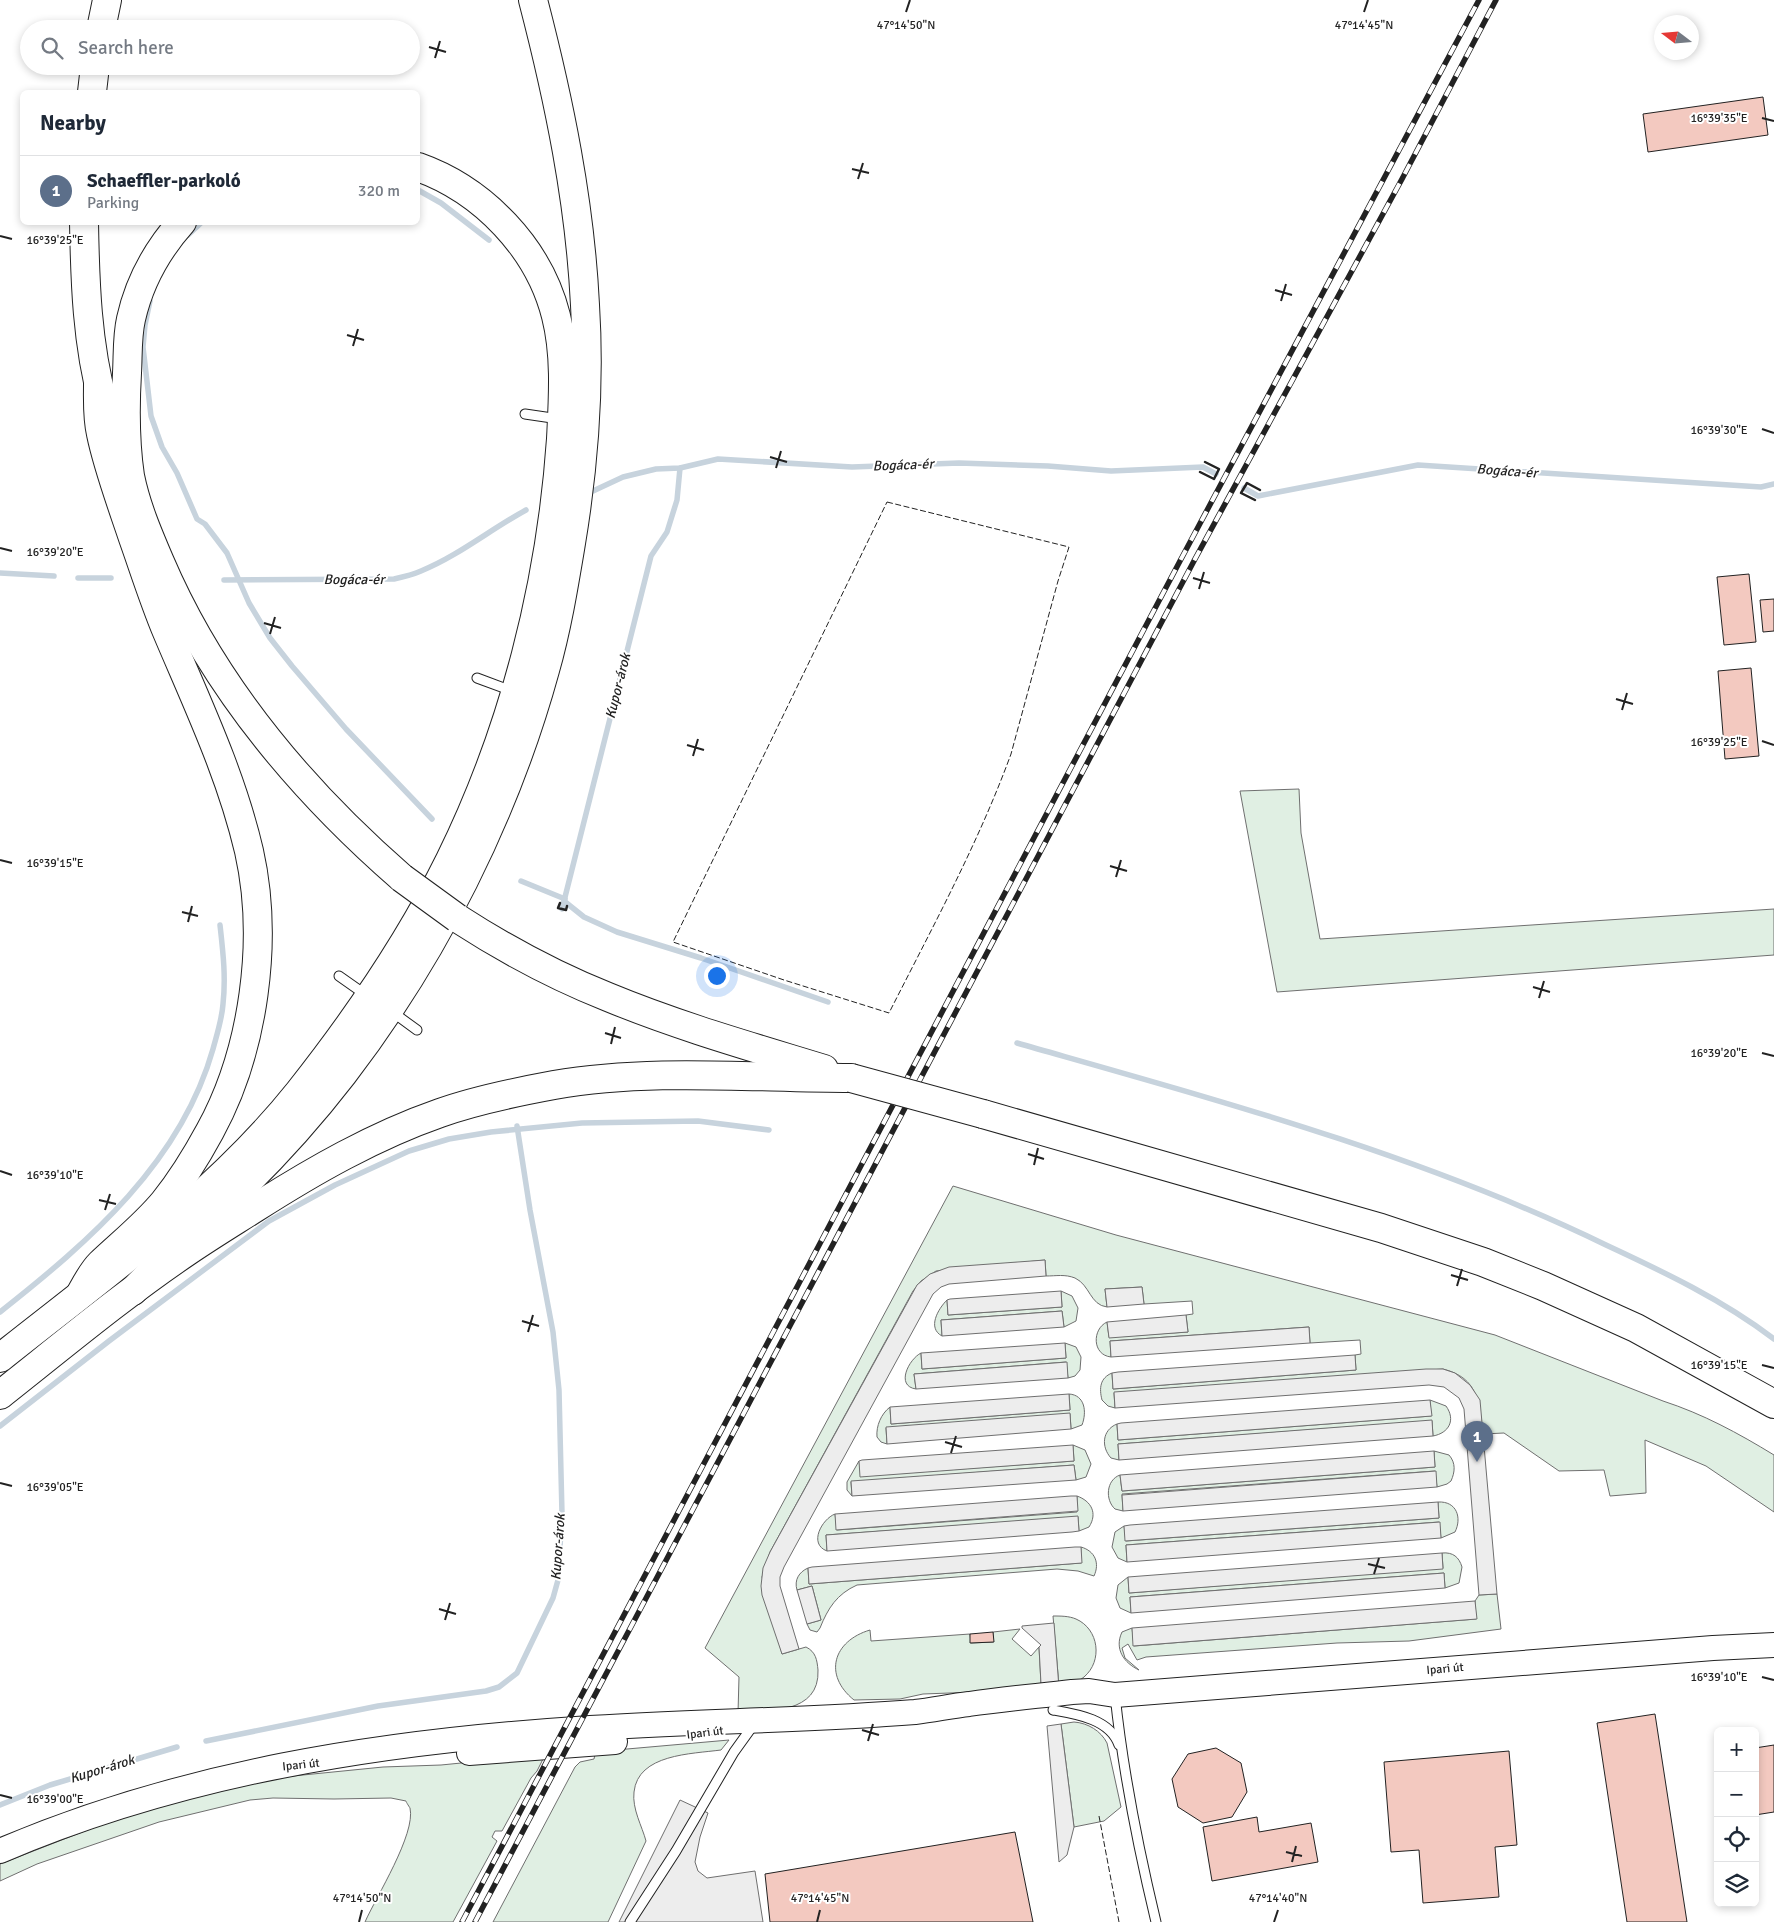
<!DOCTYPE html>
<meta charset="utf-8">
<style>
body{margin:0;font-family:Signika,sans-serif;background:#f6f6f7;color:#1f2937}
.controls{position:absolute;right:15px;bottom:15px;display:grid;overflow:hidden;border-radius:8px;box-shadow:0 2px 8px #0003}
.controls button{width:45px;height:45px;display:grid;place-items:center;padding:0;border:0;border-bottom:1px solid #e0e1e3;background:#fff;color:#1f2937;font:25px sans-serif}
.compass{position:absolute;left:1654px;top:15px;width:45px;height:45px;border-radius:50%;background:#fff;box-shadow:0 2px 8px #0003;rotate:286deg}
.you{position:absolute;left:716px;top:975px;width:18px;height:18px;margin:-12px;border:4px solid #fff;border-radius:50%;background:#1a73e8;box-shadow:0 0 0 8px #1a73e833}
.badge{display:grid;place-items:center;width:32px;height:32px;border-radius:50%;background:#7c3aed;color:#fff;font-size:16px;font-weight:700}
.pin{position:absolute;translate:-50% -41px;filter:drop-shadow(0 1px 2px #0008)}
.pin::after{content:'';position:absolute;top:26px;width:18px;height:15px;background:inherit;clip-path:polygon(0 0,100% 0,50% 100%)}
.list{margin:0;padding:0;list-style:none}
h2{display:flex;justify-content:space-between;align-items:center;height:65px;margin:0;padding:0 20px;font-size:21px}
h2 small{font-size:16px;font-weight:400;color:#747a83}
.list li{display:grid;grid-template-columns:32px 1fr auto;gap:15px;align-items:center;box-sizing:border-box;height:70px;padding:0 20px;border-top:1px solid #e0e1e3}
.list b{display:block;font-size:19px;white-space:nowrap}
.list p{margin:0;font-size:16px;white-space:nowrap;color:#747a83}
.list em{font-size:16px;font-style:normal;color:#747a83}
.icon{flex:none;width:28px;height:28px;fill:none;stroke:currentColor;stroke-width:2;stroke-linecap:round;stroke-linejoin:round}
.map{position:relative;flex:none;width:1774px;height:1922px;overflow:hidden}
.search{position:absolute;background:#fff;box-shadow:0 2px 8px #0003;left:20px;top:20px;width:400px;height:55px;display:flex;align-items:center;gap:12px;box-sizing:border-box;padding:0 18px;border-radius:28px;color:#747a83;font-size:19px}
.panel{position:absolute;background:#fff;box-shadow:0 2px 8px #0003;left:20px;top:90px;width:400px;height:135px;border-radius:8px}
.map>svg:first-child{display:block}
</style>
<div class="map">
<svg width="1774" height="1922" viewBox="0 0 1774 1922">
<rect width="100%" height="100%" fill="#fff"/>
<g fill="#e0efe3" stroke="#6f6f6f">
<path d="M1299 789 1301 833 1320 939 1774 909V955L1277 992 1240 791Z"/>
<path d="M953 1186 1116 1235 1495 1335 1663 1401C1703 1414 1738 1433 1774 1455V1512L1706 1466 1645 1440 1646 1493 1610 1496 1604 1470 1559 1471 1504 1433 1483 1434C1479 1403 1479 1378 1443 1369L1114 1393 1115 1408 1108 1406 1102 1400C1099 1388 1100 1378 1112 1373L1113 1389 1356 1370 1355 1355 1361 1354 1360 1340 1310 1343 1309 1327 1110 1341 1111 1357C1092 1355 1092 1329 1107 1322L1109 1337 1188 1332 1186 1315 1193 1314 1192 1301 1144 1304 1142 1287 1105 1289 1107 1307C1090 1305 1090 1285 1075 1278 1065 1274 1056 1276 1046 1276L1045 1260 936 1271 921 1281 913 1291 770 1552 762 1577 782 1654 806 1647C816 1652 817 1660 818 1670 820 1714 768 1711 738 1713L739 1677 705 1648Z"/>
<path d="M1061 1291 1072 1296 1078 1308 1076 1321 1064 1327 1062 1311 941 1320 942 1336C927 1328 938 1309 947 1300L948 1315 1062 1307Z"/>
<path d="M1065 1343 1076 1347 1081 1357 1080 1370 1075 1376 1068 1378 1066 1362 914 1374 916 1389C895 1386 909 1359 921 1353L922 1369 1066 1358Z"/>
<path d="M1069 1394C1085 1395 1087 1412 1082 1425L1071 1429 1070 1414 886 1428 887 1444 881 1442 877 1437C876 1426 881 1414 890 1407L891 1424 1070 1410Z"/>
<path d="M1430 1400 1446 1406C1456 1420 1449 1433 1433 1436L1432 1421 1118 1444 1119 1460 1111 1458C1101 1447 1102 1430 1117 1424L1118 1440 1431 1416Z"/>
<path d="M1073 1445 1085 1450 1091 1464 1086 1477 1076 1480 1074 1465 851 1482 852 1496 847 1490V1482L859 1461 861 1476 1074 1461Z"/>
<path d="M1434 1451 1449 1455C1456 1463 1455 1472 1451 1481L1447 1484 1437 1487 1435 1471 1122 1494 1123 1511 1115 1509C1105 1500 1106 1480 1120 1475L1122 1491 1435 1467Z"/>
<path d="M1077 1496C1091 1501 1098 1513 1089 1527L1079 1531 1078 1517 826 1535 827 1551C808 1544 822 1519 835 1514L837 1530 1077 1512Z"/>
<path d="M1438 1502C1457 1501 1462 1518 1455 1532L1441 1538 1439 1522 1126 1545 1127 1562 1118 1558 1112 1547 1115 1532 1124 1526 1126 1541 1439 1518Z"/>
<path d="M1081 1547C1095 1551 1100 1563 1094 1576L1078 1571 1057 1569 857 1585C837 1594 828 1608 820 1628L817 1632 810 1630 807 1624 821 1620 812 1586 797 1590C794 1580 799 1572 808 1568L809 1584 1081 1563Z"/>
<path d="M1442 1553C1453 1552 1459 1557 1462 1567L1459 1583 1445 1588 1444 1573 1130 1597 1131 1613 1120 1608 1116 1598 1118 1585 1128 1577 1129 1593 1443 1568Z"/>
<path d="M1497 1594 1501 1629 1409 1641 1337 1643 1146 1657 1137 1660 1128 1644 1122 1648 1125 1658 1139 1670C1124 1663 1114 1649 1122 1632L1132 1628 1134 1646 1476 1619 1475 1601 1479 1595Z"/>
<path d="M1053 1616C1061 1616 1069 1616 1076 1619 1099 1629 1103 1661 1084 1677 1077 1683 1067 1684 1059 1686Z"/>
<path d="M1020 1629 1012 1639 1031 1656 1039 1647 1041 1684 977 1692 923 1694 900 1699 854 1700C823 1675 833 1641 870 1630L871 1641 970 1634 971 1643 993 1642V1632Z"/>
<path d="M1074 1722C1088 1723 1101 1731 1107 1743L1121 1807 1104 1821 1074 1827 1061 1724Z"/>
<path d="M729 1740 721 1750C691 1754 638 1754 634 1792 632 1809 642 1826 646 1841L608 1922H493L575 1767 580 1762 594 1759 596 1750 627 1749Z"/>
<path d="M542 1755 543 1759 537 1771 531 1778 502 1831H495L492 1837 497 1841 453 1922H365C376 1897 416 1834 410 1808 410 1808 406 1802 406 1801L391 1798 334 1799 273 1798 250 1800 159 1822 37 1864 0 1881V1864L131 1813 177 1800 283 1777 383 1767 441 1765Z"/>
</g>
<g fill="#ededed" stroke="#6f6f6f">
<path d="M1045 1260 1046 1276 949 1284 941 1287 933 1294 784 1567 780 1577V1586L799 1649 782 1654 762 1595 761 1586 763 1568 770 1552 917 1285 930 1274 949 1267Z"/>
<path d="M1142 1287 1144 1304 1107 1307 1105 1289Z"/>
<path d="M1061 1291 1062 1307 948 1315 947 1300 950 1299Z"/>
<path d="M1062 1311 1064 1327 942 1336 941 1320Z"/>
<path d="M1186 1315 1188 1332 1109 1338 1107 1322Z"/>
<path d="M1309 1327 1310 1343 1111 1357 1110 1341Z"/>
<path d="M1065 1343 1066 1358 922 1369 921 1353Z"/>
<path d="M1355 1355 1356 1370 1113 1389 1112 1373 1118 1372Z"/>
<path d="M1067 1362 1068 1378 916 1389 914 1374Z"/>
<path d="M1426 1369H1443L1455 1373 1470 1385 1480 1400 1497 1594 1479 1595 1464 1409 1459 1398 1444 1387 1429 1385 1115 1408 1114 1392Z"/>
<path d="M1069 1394 1070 1410 891 1424 890 1407Z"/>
<path d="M1430 1400 1432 1416 1118 1440 1117 1424 1121 1423Z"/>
<path d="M1070 1413 1071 1429 887 1444 886 1427Z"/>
<path d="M1432 1420 1433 1436 1119 1460 1118 1444Z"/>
<path d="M1073 1445 1074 1461 860 1477 859 1461 862 1460Z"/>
<path d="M1434 1451 1435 1467 1122 1491 1120 1475Z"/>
<path d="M1074 1465 1076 1480 852 1496 851 1481Z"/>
<path d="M1436 1471 1437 1487 1123 1511 1122 1495Z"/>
<path d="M1071 1496H1077L1078 1511 836 1530 835 1514Z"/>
<path d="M1438 1502 1439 1518 1125 1541 1124 1526 1130 1525Z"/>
<path d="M1078 1516 1079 1531 1072 1532 827 1551 826 1535Z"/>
<path d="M1440 1522 1441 1538 1127 1562 1126 1545Z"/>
<path d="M1075 1547H1081L1082 1563 809 1584 808 1568 812 1567Z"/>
<path d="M1442 1553 1443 1569 1129 1593 1128 1577Z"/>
<path d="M1444 1573 1445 1588 1131 1613 1130 1597Z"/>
<path d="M812 1586 821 1620 807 1624 797 1590Z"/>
<path d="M1475 1601 1477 1619 1133 1646 1132 1628Z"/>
<path d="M1054 1623 1059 1688 1041 1684 1039 1647 1041 1645 1022 1628V1626Z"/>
<path d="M1061 1724 1074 1827 1067 1855 1059 1862 1047 1726Z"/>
<path d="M680 1800 708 1813 700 1837 695 1862 698 1871 707 1878 755 1871 763 1922H619Z"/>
</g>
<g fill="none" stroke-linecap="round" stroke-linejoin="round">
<g stroke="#c7d3dd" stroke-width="5.5">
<path d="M418 190 441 203 489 240"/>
<path d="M188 235 202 222"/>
<path d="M150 301 145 325 143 347 151 416 162 447 177 473 197 519 205 524 227 553 249 603 270 638 292 666 346 729 432 819"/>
<path d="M1244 488 1258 496 1418 465 1761 487 1774 484"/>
<path d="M593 491 623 477 656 469 680 468 718 459 852 467 959 463 1048 466 1111 471 1203 467 1216 474"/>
<path d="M0 573 54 576"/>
<path d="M78 578H111"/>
<path d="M224 580 394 579C403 577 412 575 421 571 458 556 491 529 526 510"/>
<path d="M521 881 565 899"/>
<path d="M564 901 584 917 617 932 701 958 828 1002"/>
<path d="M562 909 651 556 667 532 677 500 680 468"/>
<path d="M1017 1043C1217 1100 1419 1154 1606 1245 1664 1272 1723 1300 1774 1339"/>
<path d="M0 1312C90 1241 181 1162 213 1049 217 1034 222 1019 223 1004 226 977 223 952 220 925"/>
<path d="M0 1426 109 1341 269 1221 335 1185 409 1151 449 1139 491 1132 582 1123 698 1121 769 1130"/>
<path d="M206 1741 378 1706 486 1691 499 1687 517 1673 553 1598 558 1580 562 1514 559 1390 553 1332 530 1210 517 1126"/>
<path d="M0 1805 50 1785 177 1747"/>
</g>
</g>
<g fill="#f3c9c0" stroke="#222">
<path d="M1763 97 1768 135 1648 152 1643 114Z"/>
<path d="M1749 574 1756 642 1724 645 1717 577Z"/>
<path d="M1774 599V631L1763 632 1760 600Z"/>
<path d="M1751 668 1759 756 1725 759 1718 671Z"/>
<path d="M993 1632 994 1642 970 1643V1634Z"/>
<path d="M1655 1714 1687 1922H1627L1597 1723Z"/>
<path d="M1774 1745V1812L1755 1815V1748Z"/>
<path d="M1216 1748 1241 1763 1247 1792 1232 1817 1203 1823 1178 1807 1172 1779 1188 1754Z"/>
<path d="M1509 1751 1517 1845 1495 1847 1499 1897 1423 1903 1419 1850 1391 1852 1384 1762Z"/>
<path d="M1257 1817 1259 1832 1311 1823 1318 1862 1212 1881 1203 1827Z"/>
<path d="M1015 1832 1033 1922H770L765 1874Z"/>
</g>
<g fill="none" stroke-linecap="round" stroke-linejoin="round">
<g stroke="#222" stroke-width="11">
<g id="lane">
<path d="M525 414 559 419"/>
<path d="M477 678 512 691"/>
<path d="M339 976 366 995"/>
<path d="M391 1011 417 1030"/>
<path d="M1115 1695C1123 1772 1138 1847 1156 1922"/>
<path d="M1053 1710C1076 1714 1110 1719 1119 1745"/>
<path d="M630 1922 676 1851 734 1752 752 1727"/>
</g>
</g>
<g stroke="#222" stroke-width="26">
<g id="secondary">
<path d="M469 1753 615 1742"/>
<path d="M0 1851C182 1773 379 1742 576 1729 688 1721 802 1721 915 1712 933 1710 951 1706 969 1704 1003 1699 1038 1696 1072 1692L1089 1691 1115 1695 1713 1648 1774 1645"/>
</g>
</g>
<g stroke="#222" stroke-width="30">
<g id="primary">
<path d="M182 222C157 250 139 283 131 319 127 336 128 355 127 373 125 407 125 442 130 476 136 506 148 534 160 562 213 686 301 790 402 878"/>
<path d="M457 918C505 949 555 976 608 997 678 1026 752 1047 824 1069"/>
<path d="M983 1114 1381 1228 1483 1262 1543 1286 1636 1328 1774 1404"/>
<path d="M0 1358C103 1276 217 1195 299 1092 356 1020 409 943 450 860 514 730 551 584 561 439 563 399 566 355 556 316 539 248 483 190 418 167"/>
<path d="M0 1395C62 1346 123 1295 188 1251 210 1236 233 1222 255 1208 313 1171 374 1136 440 1113 476 1100 516 1092 554 1085 652 1068 753 1078 851 1078"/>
</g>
</g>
<g stroke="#222" stroke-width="30">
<g id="highway">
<path d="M101 29 107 0"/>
<path d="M92 92 95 66"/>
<path d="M84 222C85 282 87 344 103 402"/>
<path d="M133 1291C164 1258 199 1229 232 1197 272 1159 309 1118 343 1074 435 954 505 815 545 670 557 628 564 585 571 543 584 465 590 384 585 305 580 202 559 100 533 0"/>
<path d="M81 1293C86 1284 92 1272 100 1264 121 1244 145 1225 164 1202 181 1181 197 1155 210 1131 254 1051 269 940 249 851 231 774 197 703 167 632 154 601 144 569 133 538 122 505 108 468 101 434 97 417 98 400 98 384"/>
</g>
</g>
<use href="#lane" stroke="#fff" stroke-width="9"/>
<use href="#secondary" stroke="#fff" stroke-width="24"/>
<use href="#primary" stroke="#fff" stroke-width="28"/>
<use href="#highway" stroke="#fff" stroke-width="28"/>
<g stroke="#222" stroke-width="5.5">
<g id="rail">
<path d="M462 1922 1180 561 1479 0"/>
<path d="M475 1922 1195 559 1402 179 1496 0"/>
</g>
</g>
<use href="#rail" stroke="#fff" stroke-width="4" stroke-dasharray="11" stroke-linecap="butt"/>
<g stroke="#222" stroke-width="30" stroke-linecap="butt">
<g id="primary-bridge">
<path d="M402 878 457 918"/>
<path d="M851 1078 983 1114"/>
</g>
</g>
<use href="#primary-bridge" stroke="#fff" stroke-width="28"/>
<g stroke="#222" stroke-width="1" stroke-dasharray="6 2.5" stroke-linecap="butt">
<path d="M887 502 1069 547 1058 581 1011 754C978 844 932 928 889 1013L784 980 673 942Z"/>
<path d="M1099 1816 1119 1922"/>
</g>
<g stroke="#222" stroke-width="2.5">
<path d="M1200 472 1214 479 1219 469 1205 462"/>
<path d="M1255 500 1241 493 1247 483 1260 490"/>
<path d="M560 903 558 908 566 910 567 906"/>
</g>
</g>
<path fill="none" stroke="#222" stroke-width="2" d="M906 12 910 0M1364 12 1368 0M429 47 446 52M435 58 440 41M1762 118 1774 121M852 169 869 173M858 179 863 163M0 236 12 239M1275 290 1292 295M1281 301 1286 284M347 335 364 340M353 346 358 329M1762 429 1774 433M770 457 787 462M776 468 781 451M0 548 12 551M1193 578 1210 583M1199 589 1204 572M264 623 281 628M270 634 275 617M1616 699 1633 704M1622 710 1627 693M1762 741 1774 745M687 745 704 750M693 756 698 739M0 860 12 863M1110 866 1127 871M1116 877 1121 860M182 912 198 916M188 922 192 906M1533 987 1550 992M1539 998 1544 981M605 1033 621 1038M611 1044 615 1027M1762 1053 1774 1056M1028 1154 1044 1159M1034 1165 1038 1148M0 1171 12 1175M99 1200 116 1204M105 1210 110 1194M1451 1275 1468 1280M1457 1286 1462 1269M522 1321 539 1326M528 1332 533 1315M1762 1365 1774 1368M945 1442 962 1447M951 1453 956 1436M0 1483 12 1486M1368 1564 1385 1568M1374 1574 1379 1558M439 1609 456 1614M445 1620 450 1603M1762 1677 1774 1680M862 1730 879 1735M868 1741 873 1724M0 1795 12 1798M1286 1852 1302 1856M1292 1862 1296 1846M359 1922 362 1910M817 1922 820 1910M1274 1922 1278 1910"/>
<g text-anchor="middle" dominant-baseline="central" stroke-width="4" stroke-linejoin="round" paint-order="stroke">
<g font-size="12" fill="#222" stroke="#fff">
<text transform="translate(1445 1669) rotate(-5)">Ipari út</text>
<text transform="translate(705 1733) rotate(-7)">Ipari út</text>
<text transform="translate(301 1765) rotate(-6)">Ipari út</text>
</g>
<g font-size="14" font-style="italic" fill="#222" stroke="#fff">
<text transform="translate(903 465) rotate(-2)">Bogáca-ér</text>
<text transform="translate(1507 471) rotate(4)">Bogáca-ér</text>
<text x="354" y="579">Bogáca-ér</text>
<text transform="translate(618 686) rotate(-76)">Kupor-árok</text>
<text transform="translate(558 1547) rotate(-86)">Kupor-árok</text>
<text transform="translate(102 1769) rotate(-17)">Kupor-árok</text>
</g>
</g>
<g font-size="12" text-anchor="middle" fill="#222" stroke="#fff" stroke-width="4" stroke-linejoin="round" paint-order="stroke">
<text x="906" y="29">47°14'50"N</text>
<text x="1364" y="29">47°14'45"N</text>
<text x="1719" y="122">16°39'35"E</text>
<text x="55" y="244">16°39'25"E</text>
<text x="1719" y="434">16°39'30"E</text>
<text x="55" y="556">16°39'20"E</text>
<text x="1719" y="746">16°39'25"E</text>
<text x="55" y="867">16°39'15"E</text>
<text x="1719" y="1057">16°39'20"E</text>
<text x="55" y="1179">16°39'10"E</text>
<text x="1719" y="1369">16°39'15"E</text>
<text x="55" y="1491">16°39'05"E</text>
<text x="1719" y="1681">16°39'10"E</text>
<text x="55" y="1803">16°39'00"E</text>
<text x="362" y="1902">47°14'50"N</text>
<text x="820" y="1902">47°14'45"N</text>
<text x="1278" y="1902">47°14'40"N</text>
</g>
</svg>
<div class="controls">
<button>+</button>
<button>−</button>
<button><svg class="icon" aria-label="locate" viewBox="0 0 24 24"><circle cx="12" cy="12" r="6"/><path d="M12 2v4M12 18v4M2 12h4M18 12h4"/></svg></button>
<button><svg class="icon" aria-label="layers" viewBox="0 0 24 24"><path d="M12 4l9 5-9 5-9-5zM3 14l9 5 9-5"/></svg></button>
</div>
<svg class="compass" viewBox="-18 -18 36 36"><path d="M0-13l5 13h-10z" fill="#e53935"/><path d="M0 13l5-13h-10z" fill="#747a83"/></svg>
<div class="you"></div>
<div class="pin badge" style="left:1477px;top:1462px;background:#5c6f8a">1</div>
<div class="search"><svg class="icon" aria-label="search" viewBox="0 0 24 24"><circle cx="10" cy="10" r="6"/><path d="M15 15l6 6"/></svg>Search here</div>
<section class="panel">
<h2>Nearby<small></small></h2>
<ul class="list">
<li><span class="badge" style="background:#5c6f8a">1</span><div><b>Schaeffler-parkoló</b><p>Parking</p></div><em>320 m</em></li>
</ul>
</section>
</div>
